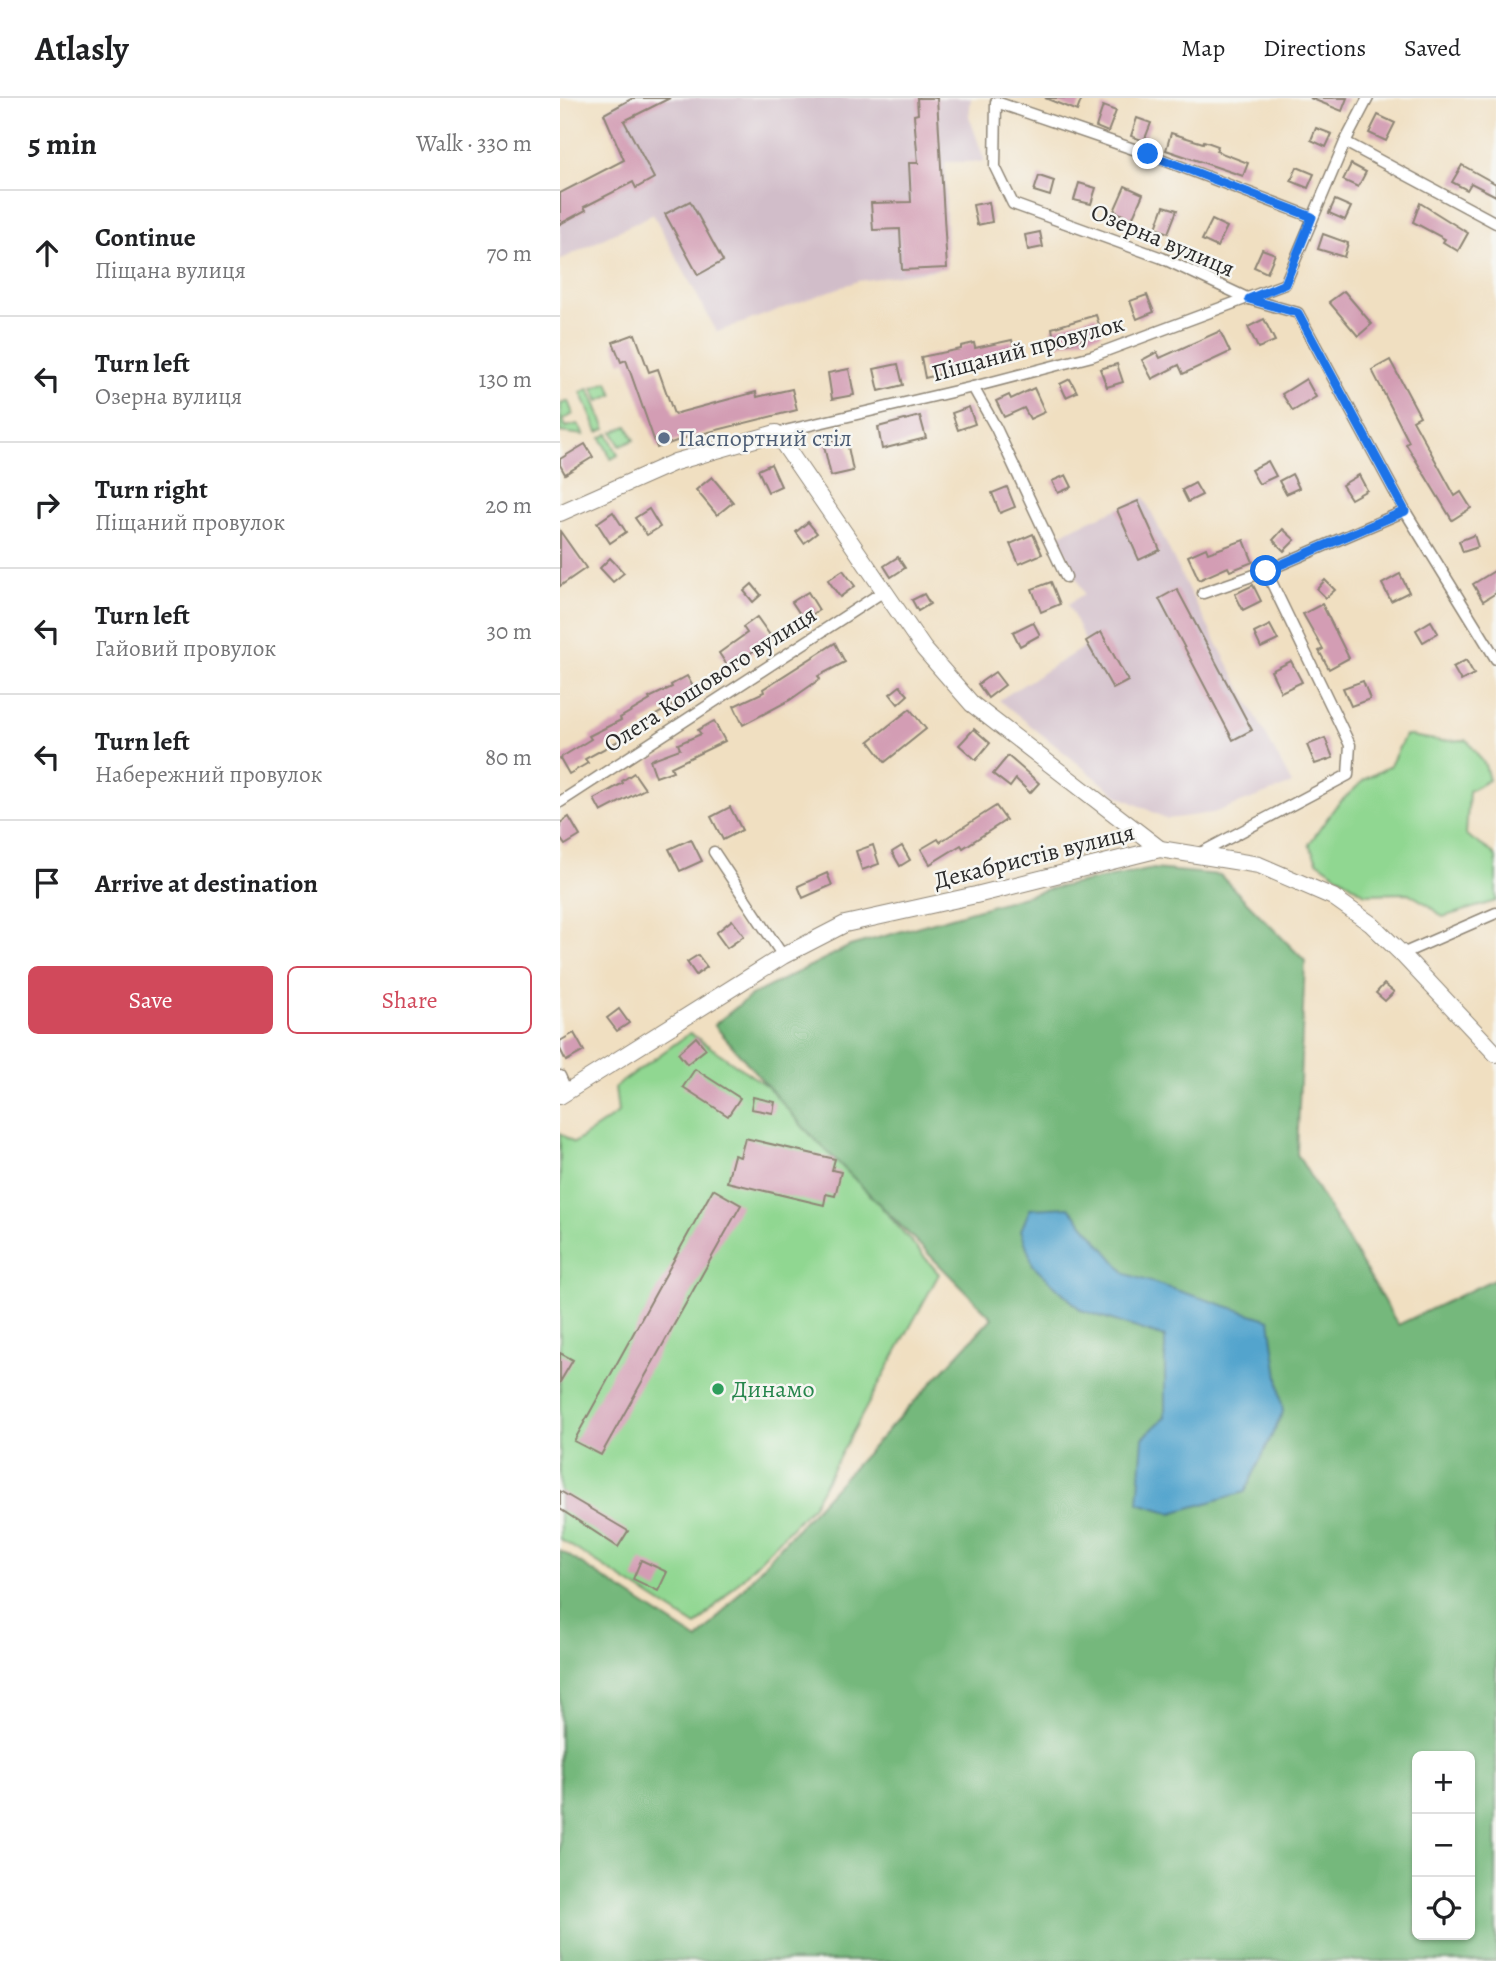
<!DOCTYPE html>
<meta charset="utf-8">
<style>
body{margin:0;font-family:Alegreya,serif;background:#f6f6f6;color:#202124}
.controls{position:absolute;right:21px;bottom:21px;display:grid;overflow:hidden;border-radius:10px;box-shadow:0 2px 5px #0004}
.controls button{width:63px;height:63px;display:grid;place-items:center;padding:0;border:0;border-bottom:2px solid #e0e0e0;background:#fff;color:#202124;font:35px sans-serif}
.stop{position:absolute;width:21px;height:21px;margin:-16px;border:5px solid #1a73e8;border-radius:50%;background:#fff}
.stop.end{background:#1a73e8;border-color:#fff;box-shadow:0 2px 7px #0008}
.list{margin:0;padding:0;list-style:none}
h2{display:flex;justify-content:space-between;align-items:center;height:91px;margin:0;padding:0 28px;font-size:30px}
h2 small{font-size:23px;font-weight:400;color:#757577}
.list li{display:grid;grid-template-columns:46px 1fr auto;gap:21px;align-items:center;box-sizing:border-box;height:126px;padding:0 28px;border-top:2px solid #e0e0e0}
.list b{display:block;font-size:26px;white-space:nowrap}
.list p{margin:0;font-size:23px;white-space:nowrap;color:#757577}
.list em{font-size:23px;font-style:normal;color:#757577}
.actions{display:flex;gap:14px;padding:21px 28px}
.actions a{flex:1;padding:16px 0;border:2px solid #d1495b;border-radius:10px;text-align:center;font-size:24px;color:#d1495b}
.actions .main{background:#d1495b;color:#fff}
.icon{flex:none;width:38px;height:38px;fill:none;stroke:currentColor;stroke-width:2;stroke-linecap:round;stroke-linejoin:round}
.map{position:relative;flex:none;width:936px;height:1863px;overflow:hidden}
header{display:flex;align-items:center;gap:42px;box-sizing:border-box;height:98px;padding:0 35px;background:#fff;border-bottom:2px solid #e0e0e0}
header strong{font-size:33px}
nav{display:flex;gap:38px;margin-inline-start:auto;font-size:24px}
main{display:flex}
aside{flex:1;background:#fff}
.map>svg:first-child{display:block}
</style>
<header>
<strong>Atlasly</strong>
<nav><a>Map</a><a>Directions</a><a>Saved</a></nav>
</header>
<main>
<aside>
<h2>5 min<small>Walk · 330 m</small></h2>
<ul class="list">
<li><svg class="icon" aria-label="ahead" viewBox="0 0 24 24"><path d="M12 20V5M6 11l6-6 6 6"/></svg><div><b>Continue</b><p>Піщана вулиця</p></div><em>70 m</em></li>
<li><svg class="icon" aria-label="left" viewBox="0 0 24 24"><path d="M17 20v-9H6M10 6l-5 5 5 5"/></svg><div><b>Turn left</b><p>Озерна вулиця</p></div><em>130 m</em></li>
<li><svg class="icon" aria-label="right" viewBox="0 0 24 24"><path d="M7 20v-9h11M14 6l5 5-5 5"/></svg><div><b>Turn right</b><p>Піщаний провулок</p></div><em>20 m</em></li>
<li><svg class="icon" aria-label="left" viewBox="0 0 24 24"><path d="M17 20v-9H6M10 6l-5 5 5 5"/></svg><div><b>Turn left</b><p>Гайовий провулок</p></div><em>30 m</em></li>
<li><svg class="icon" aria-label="left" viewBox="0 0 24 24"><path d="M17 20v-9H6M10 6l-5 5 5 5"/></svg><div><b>Turn left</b><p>Набережний провулок</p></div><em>80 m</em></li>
<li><svg class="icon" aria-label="arrive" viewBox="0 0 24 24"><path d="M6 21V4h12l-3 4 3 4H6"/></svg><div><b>Arrive at destination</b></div></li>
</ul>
<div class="actions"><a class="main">Save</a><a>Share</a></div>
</aside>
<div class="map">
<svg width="936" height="1863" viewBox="0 0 936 1863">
<rect width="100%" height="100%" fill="#f6f6f2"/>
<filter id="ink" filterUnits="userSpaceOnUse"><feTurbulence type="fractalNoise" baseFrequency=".0143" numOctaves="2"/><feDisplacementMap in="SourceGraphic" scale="14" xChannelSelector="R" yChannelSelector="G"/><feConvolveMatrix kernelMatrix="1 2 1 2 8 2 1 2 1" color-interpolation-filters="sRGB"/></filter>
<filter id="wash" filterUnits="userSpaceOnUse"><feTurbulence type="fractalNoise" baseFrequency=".00686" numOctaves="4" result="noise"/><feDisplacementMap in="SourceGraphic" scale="28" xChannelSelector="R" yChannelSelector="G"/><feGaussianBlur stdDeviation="1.57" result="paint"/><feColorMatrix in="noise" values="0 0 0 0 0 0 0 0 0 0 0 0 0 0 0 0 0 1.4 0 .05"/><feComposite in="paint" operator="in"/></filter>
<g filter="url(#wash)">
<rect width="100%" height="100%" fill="#f0dfc1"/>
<g fill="#d1bdc9">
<path d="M67 0H411L409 18 425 64H385L387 170 298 183 157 234 93 116 0 162V95L62 63 46 12Z"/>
<path d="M584 399 627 489 732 686 653 715 607 721 557 697 439 602 527 547 508 506 524 496 498 437Z"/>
</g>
<g fill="#90d791" stroke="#5e815e" stroke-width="2">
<path d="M48 284 53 297 39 303 33 290Z"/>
<path d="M29 291 46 331 38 334 21 294Z"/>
<path d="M8 303 13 316 3 322 6 329 18 326 24 337 0 334 1 306Z"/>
<path d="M67 328 74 342 60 348 53 334Z"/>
<path d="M48 336 58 357 51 361 41 340Z"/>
<path d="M845 637 881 643 907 642 925 667 929 682 909 693 906 737 933 755 936 759V803L883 819 870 808 848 795 805 796 757 763 749 746 776 708 805 681 830 668Z"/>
<path d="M130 935 234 1007 379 1176 253 1407 136 1528 0 1441V1035L14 1045 58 1015 55 989Z"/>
</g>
<path fill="#74b87b" stroke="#507253" stroke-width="2" fill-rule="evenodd" d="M593 771 660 777 745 863 737 1056 838 1227 936 1180V1863H0V1452L138 1542 215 1454 432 1220 244 1030 154 927 192 897 290 848 489 791ZM857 1658H910V1837H857Z"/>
<path fill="#52a4cd" stroke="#3e687c" stroke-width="2" d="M509 1109 566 1176 710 1222 723 1314 685 1394 612 1415 578 1405 583 1340 605 1319V1239L521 1212 473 1167 461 1132 470 1111Z"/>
<g id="blocks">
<g fill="#d39db4">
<path d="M73 0H110L64 23 94 80 76 90 73 84 24 109 26 112 0 126V95L64 62 44 16Z"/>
<path d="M357 0H377L387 170 342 172 340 131 313 132 311 105 351 104 349 65H358L354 17 358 16Z"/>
<path d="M485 0H522L517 13Z"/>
<path d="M750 0H787L782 13Z"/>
<path d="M543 8 556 13 548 34 536 29Z"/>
<path d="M818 17 835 25 826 43 809 35Z"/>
<path d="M577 20 591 25 584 43 571 38Z"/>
<path d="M756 30 772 36 766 49 751 42Z"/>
<path d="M611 35 643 45 644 43 658 48 656 53 688 65 683 78 606 52Z"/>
<path d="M791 66 806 74 798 89 783 82Z"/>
<path d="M902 67 936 86V98L911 85 907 92 892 84Z"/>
<path d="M737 69 754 76 748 90 731 83Z"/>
<path d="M479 78 494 83 490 98 474 93Z"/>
<path d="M519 85 536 90 531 106 514 102Z"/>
<path d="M565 88 583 96 572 121 554 113Z"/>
<path d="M775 102 791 109 785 122 769 115Z"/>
<path d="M130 103 163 163 138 177 105 116Z"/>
<path d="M429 104 432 124 417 127 413 107Z"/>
<path d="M860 105 908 135 898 153 883 144 885 141 853 124Z"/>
<path d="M604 108 617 112 608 135 596 130Z"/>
<path d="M652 122 667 129 657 149 642 142Z"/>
<path d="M480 134 483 149 468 152 465 137Z"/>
<path d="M763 136 788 145 784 159 758 151Z"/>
<path d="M702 151 715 156 707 175 694 169Z"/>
<path d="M784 193 812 226 798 238 769 204Z"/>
<path d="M587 197 594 214 577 221 570 203Z"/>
<path d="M536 217 542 236 495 248 492 230Z"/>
<path d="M704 221 715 243 698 250 688 229Z"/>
<path d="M660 233 670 254 623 276 619 267 592 281 582 262 597 254 600 260Z"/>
<path d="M75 236 89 274 98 271 114 316 196 294 197 299 232 291 237 312 125 340 97 350 66 262 61 264 53 244Z"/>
<path d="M452 242 456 258 365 280 361 259 401 251V248L414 245 415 250Z"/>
<path d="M830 262 860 318 853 322 895 398 901 394 911 410 892 422 846 346 849 344 812 272Z"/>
<path d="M338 266 343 287 319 293 314 271Z"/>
<path d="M557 266 563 284 547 289 540 271Z"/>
<path d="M289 271 294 297 272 301 268 275Z"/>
<path d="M510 281 517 294 506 299 500 286Z"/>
<path d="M746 281 756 299 733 313 722 296Z"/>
<path d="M474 290 485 314 470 321 464 310 444 319 436 303 449 297 451 301Z"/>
<path d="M409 309 415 326 398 332 392 315Z"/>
<path d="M360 318 366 340 322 351 318 329Z"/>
<path d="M286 339 293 373 271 378 263 344Z"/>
<path d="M25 346 33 359 5 376 0 367V361Z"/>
<path d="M708 363 716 378 699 386 691 372Z"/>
<path d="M211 366 221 388 208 394 198 372Z"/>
<path d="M732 376 739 390 726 396 719 383Z"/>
<path d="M506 377 512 389 498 395 492 383Z"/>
<path d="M799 377 807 392 791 401 782 387Z"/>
<path d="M152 379 173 404 157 417 136 392Z"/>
<path d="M635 385 642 397 628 404 622 392Z"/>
<path d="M447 389 455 409 440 415 432 395Z"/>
<path d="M578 403 600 452 579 462 557 412Z"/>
<path d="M89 411 100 429 87 437 75 420Z"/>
<path d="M53 414 66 434 50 445 37 425Z"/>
<path d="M248 424 257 435 244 445 236 434Z"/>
<path d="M723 431 735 442 724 453 713 442Z"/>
<path d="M0 433 26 470 0 488Z"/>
<path d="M473 436 482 456 459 466 450 446Z"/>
<path d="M914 437 918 449 903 454 899 443Z"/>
<path d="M684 442 693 464 670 473 668 469 639 482 628 458 646 450 648 455Z"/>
<path d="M338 459 345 470 331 479 324 468Z"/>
<path d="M50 460 64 475 53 484 40 470Z"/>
<path d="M283 472 295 488 280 499 268 482Z"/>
<path d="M936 472V495L923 503 913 486Z"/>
<path d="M840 476 849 494 831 503 822 486Z"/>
<path d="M765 482 775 492 766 500 757 491Z"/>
<path d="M491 484 500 506 481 514 472 491Z"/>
<path d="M192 486 201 497 193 504 184 493Z"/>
<path d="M693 487 701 503 683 512 675 496Z"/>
<path d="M617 491 692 632 673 642 599 501Z"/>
<path d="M248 494 259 512 244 522 232 504Z"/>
<path d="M364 496 370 506 358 513 352 502Z"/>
<path d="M762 506 789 560 769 571 759 553 763 551 743 516Z"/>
<path d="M197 519 212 540 169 570 159 555 187 535 183 529Z"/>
<path d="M871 523 878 535 863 544 856 532Z"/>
<path d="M473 524 480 537 460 548 453 534Z"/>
<path d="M710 527 718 542 701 550 694 535Z"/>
<path d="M541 534 568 583 553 591 526 543Z"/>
<path d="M275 545 285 564 258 578 260 581 230 602 183 627 174 608 204 594 203 591Z"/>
<path d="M906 562 914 576 901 583 893 569Z"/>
<path d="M731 563 742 584 721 594 711 573Z"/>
<path d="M435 574 445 587 428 600 418 586Z"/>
<path d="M127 578 136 594 82 625 84 629 25 661 28 665 9 676 0 660 31 641 29 638 61 622 60 620 90 602 89 600 112 589 111 587Z"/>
<path d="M803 583 810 601 791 608 783 590Z"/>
<path d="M340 588 348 597 338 606 330 596Z"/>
<path d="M350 611 366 631 325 664 309 643Z"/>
<path d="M154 623 165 643 111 669 113 673 96 679 90 662 120 651 118 646 141 636 138 632Z"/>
<path d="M414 631 430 645 416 662 399 647Z"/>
<path d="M765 640 773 660 755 666 747 647Z"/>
<path d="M448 658 479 685 470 695 456 681 450 689 433 676Z"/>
<path d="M74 675 85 691 41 714 34 701 63 685 62 683Z"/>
<path d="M436 708 446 722 403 750 401 747 370 766 361 751 378 741 380 744Z"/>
<path d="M170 709 182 732 163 742 151 719Z"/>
<path d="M9 719 20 738 5 747 0 740V725Z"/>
<path d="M131 741 142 763 120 773 109 751Z"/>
<path d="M313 747 319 766 302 772 296 753Z"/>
<path d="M342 748 350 762 340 768 332 754Z"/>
<path d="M267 775 272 787 243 800 238 788Z"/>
<path d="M172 822 184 838 167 850 156 835Z"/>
<path d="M138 857 147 869 136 877 127 864Z"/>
<path d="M824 886 834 894 825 903 816 895Z"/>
<path d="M59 911 69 925 57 933 47 920Z"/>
<path d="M14 935 24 953 6 963 0 951V943Z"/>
<path d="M136 939 146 951 127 966 118 955Z"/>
<path d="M135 971 180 1000 168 1018 123 989Z"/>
<path d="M193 999 215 1004 213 1015 191 1011Z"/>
<path d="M185 1040 275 1061 272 1072 281 1074 275 1098 266 1096 264 1107 167 1084 174 1057 180 1059Z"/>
<path d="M153 1091 181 1107 41 1357 14 1343Z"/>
<path d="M0 1255 13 1262 0 1284Z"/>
<path d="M0 1393 68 1433 58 1449 0 1411Z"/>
<path d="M81 1462 107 1474 98 1493 73 1481Z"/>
</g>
</g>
</g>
<g filter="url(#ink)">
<use href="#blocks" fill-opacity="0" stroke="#8e8576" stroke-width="2"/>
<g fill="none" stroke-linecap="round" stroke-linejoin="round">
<g stroke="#8e8576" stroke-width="13">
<g id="street">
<path d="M785 44 936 125"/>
<path d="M752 119 588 56 436 4 435 69 453 106 602 160 689 201 738 215 845 413 936 561"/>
<path d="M413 289 436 330 506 479"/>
<path d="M216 335 413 289 532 258 725 186 785 44 808 0"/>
<path d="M643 495 706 473"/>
<path d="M0 704 324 493"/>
<path d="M154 754 223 858"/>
<path d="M637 757 788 677 790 647 706 473 845 413"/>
<path d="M842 856 936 815"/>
<path d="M0 978 7 994"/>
</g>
</g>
<g stroke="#8e8576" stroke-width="18">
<g id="secondary">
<path d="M0 415 115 364 216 335 364 551 412 606 600 751"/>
<path d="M0 998 223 858 285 826 416 797 600 751 699 767 773 799 811 826 842 856 936 956"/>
</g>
</g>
<use href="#street" stroke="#fff" stroke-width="10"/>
<use href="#secondary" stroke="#fff" stroke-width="16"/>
</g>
</g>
<g fill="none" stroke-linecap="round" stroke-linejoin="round" filter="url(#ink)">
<path stroke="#1a73e8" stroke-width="9" d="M588 56 752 119 725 186 689 201 738 215 845 413 706 473"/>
</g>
<circle fill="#5c6f8a" stroke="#f6f6f2" stroke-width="2.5" cx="104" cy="340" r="7"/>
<circle fill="#2e9e5b" stroke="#f6f6f2" stroke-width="2.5" cx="158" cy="1291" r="7"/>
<g text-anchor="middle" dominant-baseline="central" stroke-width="5" stroke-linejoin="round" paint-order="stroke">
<g font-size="24" fill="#2b2b2b" stroke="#f6f6f2">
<text transform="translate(603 142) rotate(23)">Озерна вулиця</text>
<text transform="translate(468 250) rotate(-15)">Піщаний провулок</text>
<text transform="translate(150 581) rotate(-33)">Олега Кошового вулиця</text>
<text transform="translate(474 758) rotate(-14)">Декабристів вулиця</text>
</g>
<g font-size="24" fill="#4e5e75" stroke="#f6f6f2" text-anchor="start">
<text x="118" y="340">Паспортний стіл</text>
</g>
<g font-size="24" fill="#27864d" stroke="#f6f6f2" text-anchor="start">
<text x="172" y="1291">Динамо</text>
</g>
</g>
</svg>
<div class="controls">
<button>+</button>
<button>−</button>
<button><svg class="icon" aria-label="locate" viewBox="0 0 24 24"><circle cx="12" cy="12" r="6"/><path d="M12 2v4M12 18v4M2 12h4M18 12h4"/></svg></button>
</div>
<div class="stop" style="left:706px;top:473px"></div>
<div class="stop end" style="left:588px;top:56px"></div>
</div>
</main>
